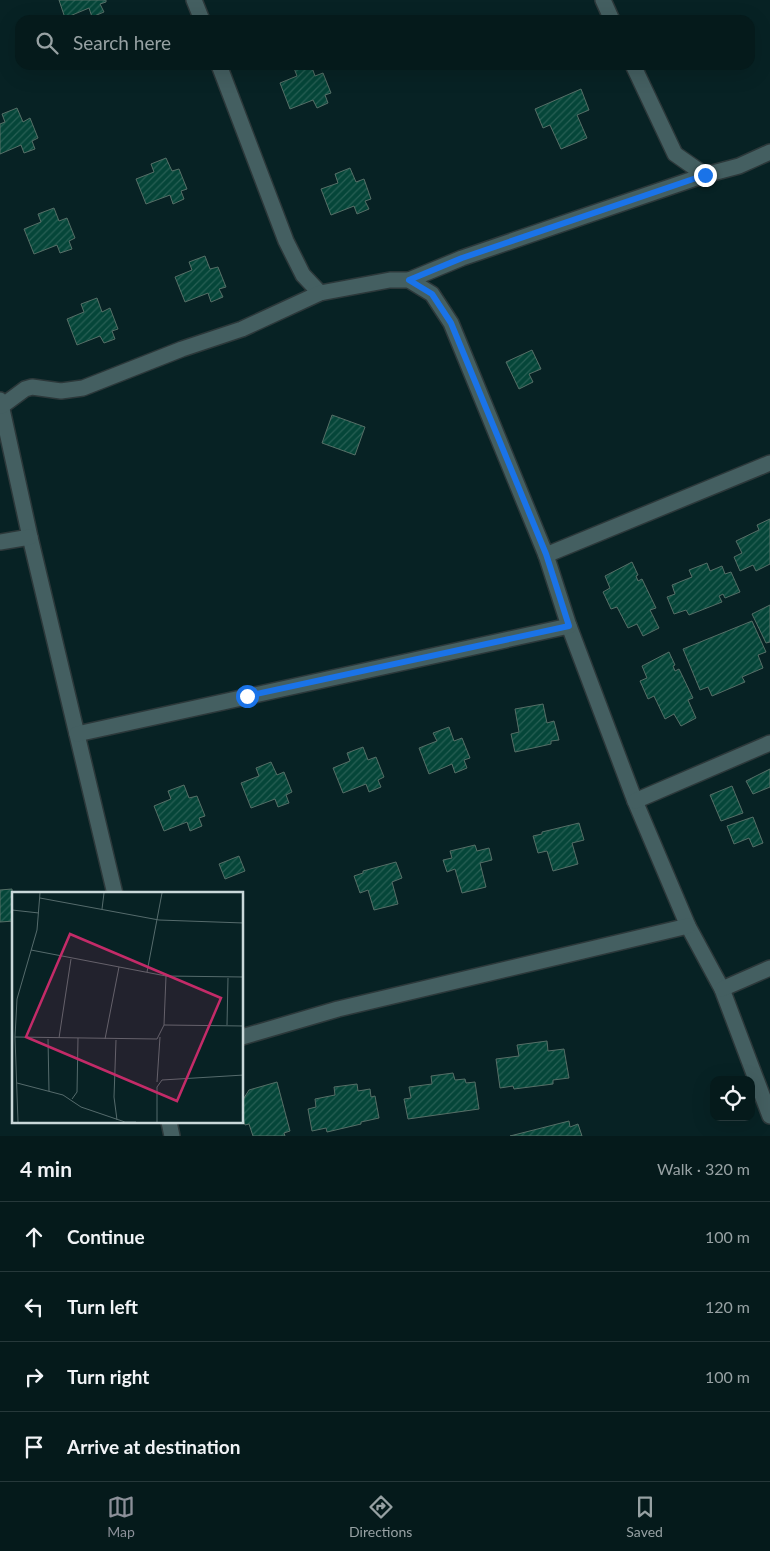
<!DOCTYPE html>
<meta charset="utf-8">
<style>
body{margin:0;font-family:Lato,sans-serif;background:#0e2324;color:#f1f3f6}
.controls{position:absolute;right:15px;bottom:15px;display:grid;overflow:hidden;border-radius:10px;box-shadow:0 5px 20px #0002}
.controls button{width:45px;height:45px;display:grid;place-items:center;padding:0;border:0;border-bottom:1px solid #26383a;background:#051a1b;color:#f1f3f6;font:25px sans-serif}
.stop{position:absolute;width:15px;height:15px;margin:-11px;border:4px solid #1a73e8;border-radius:50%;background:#fff}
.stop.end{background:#1a73e8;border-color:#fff;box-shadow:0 1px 5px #0008}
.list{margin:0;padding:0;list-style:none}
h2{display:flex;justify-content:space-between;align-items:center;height:65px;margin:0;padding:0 20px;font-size:21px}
h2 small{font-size:16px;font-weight:400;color:#97a1a3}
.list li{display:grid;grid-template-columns:32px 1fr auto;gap:15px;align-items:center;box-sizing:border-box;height:70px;padding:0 20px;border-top:1px solid #26383a}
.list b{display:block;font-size:19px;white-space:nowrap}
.list em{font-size:16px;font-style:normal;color:#97a1a3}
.icon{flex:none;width:28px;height:28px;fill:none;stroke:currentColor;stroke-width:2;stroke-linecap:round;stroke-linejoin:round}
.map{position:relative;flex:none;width:770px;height:1136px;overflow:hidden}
.search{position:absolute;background:#051a1b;box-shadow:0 5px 20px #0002;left:15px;right:15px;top:15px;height:55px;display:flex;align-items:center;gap:12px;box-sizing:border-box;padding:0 18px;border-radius:15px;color:#97a1a3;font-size:19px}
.sheet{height:345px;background:#051a1b}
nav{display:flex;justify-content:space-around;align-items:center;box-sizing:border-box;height:70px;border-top:1px solid #26383a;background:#051a1b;font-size:14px;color:#97a1a3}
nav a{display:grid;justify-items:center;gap:2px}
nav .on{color:#8c9099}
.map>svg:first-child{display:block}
</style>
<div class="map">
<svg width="770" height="1136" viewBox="0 0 770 1136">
<defs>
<pattern id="building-hatch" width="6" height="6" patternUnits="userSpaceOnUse" patternTransform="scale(1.25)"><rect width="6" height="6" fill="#054639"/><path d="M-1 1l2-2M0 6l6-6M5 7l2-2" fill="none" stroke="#286055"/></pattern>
</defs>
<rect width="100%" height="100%" fill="#072224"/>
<g fill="url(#building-hatch)" stroke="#566f67">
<path d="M59 0H106V2L100 4 104 12 92 17 89 8 65 18Z"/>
<path d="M303 65H311L315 76 323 73 331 93 325 95 328 103 317 108 313 100 290 109 280 83 297 76 294 68Z"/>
<path d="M581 89 589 110 577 115 587 138 561 149 550 125 543 128 535 109Z"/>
<path d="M17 108 23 122 30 118 38 138 32 141 35 149 24 153 21 145 0 154V124L5 122 2 114Z"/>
<path d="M166 158 172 171 179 169 187 189 181 191 184 199 173 204 170 195 146 204 136 179 154 172 151 164Z"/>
<path d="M350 168 356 182 364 179 371 199 365 201 369 209 357 214 354 206 331 215 321 189 338 183 335 174Z"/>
<path d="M54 208 59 221 67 218 75 238 69 241 72 249 60 253 57 245 34 254 24 229 41 222 38 214Z"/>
<path d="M205 256 210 269 218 267 226 287 219 289 223 297 211 302 208 293 185 302 175 277 192 270 189 262Z"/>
<path d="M97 298 102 312 110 308 118 329 112 331 115 339 104 343 100 336 77 345 67 319 84 312 81 304Z"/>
<path d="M532 350 541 369 529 374 533 382 519 389 506 362Z"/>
<path d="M332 415 365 427 355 455 322 443Z"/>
<path d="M770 519V564L756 571 753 565 740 571 734 557 742 553 736 541 759 530 757 525Z"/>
<path d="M632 562 638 575 636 576 638 581 642 579 656 608 650 610 659 628 643 636 637 624 628 628 617 607 611 609 603 592 610 588 605 576Z"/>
<path d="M707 563 710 571 722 566 725 574 731 572 740 592 725 598 723 594 719 596 722 602 689 615 686 610 674 614 667 597 675 594 672 585 692 577 689 570Z"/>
<path d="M770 605V642L766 643 752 614Z"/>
<path d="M752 621 766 652 758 655 763 668 742 677 745 682 712 696 708 687 700 690 683 649Z"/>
<path d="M669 652 675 665 673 666 675 671 679 669 693 698 688 700 696 718 681 726 674 714 665 719 654 696 648 699 640 681 647 678 642 666Z"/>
<path d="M543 704 547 723 554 721 559 740 551 741V744L515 752 511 734 519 732 515 709Z"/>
<path d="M449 727 454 741 462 738 470 758 464 760 467 768 455 773 452 764 429 774 419 748 437 741 433 733Z"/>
<path d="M363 747 368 760 376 757 384 777 378 780 381 787 369 792 366 784 343 793 333 768 350 761 347 753Z"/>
<path d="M271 762 277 775 284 772 292 792 286 795 289 803 278 807 275 799 251 808 241 783 259 776 256 768Z"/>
<path d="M770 769V787L753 794 746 781Z"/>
<path d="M184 785 189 798 197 796 205 816 199 818 202 826 190 831 187 822 164 831 154 806 171 799 168 791Z"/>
<path d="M732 786 743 813 721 821 710 795Z"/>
<path d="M753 817 763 843 753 847 749 838 734 844 727 826Z"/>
<path d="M579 823 584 840 572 843 578 864 553 871 547 851 538 853 533 836 542 834V832Z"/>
<path d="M475 845 477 851 489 848 492 860 480 863 486 887 462 893 455 869 447 872 443 860 452 858 450 851Z"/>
<path d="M239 856 245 871 225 879 219 864Z"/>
<path d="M396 862 402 878 392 882 398 904 374 910 368 890 360 893 354 876 363 873V871Z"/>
<path d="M12 889 14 921 0 922V890Z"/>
<path d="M547 1041 548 1051 564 1049 569 1078 553 1080V1084L514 1089 513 1086 500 1088 496 1059 519 1056 517 1045Z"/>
<path d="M453 1073 455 1080 465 1079 466 1083 475 1082 479 1109 408 1119 404 1099 411 1098 409 1087 432 1084 431 1076Z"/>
<path d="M277 1082 290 1131 284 1133 285 1136H253L249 1124 245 1125 242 1115V1101L249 1090Z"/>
<path d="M357 1084 358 1091 370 1089 371 1097 375 1096 379 1118 361 1122V1124L327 1132 326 1128 312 1131 308 1109 316 1107 315 1099 335 1095 334 1087Z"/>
<path d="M569 1121 570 1127 578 1124 582 1136H510Z"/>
</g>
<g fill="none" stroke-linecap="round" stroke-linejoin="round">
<g stroke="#2c383a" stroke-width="18">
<g id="minor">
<path d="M194 0 202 20"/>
<path d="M603 0 612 20"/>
<path d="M219 65 286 241 303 275 320 293"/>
<path d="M633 65 675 154 705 175 739 166 770 152"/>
<path d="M409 280 462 258 705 175"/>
<path d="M0 400 30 537 115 894"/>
<path d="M2 406 25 389 32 387 61 391 83 388 182 349 242 329 320 293 390 280H409L432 294 451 323 546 555 569 626 635 801 688 926 722 989 770 1116"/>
<path d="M0 542 30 537"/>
<path d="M546 555 770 463"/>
<path d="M77 734 569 626"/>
<path d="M635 801 770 743"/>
<path d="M722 989 770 968"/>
<path d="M242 1037 338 1009 688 926"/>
<path d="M169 1122 172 1136"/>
</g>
</g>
<use href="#minor" stroke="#445f61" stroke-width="15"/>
</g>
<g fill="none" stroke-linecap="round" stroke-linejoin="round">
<path stroke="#1a73e8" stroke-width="6" d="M247 696 569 626 546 554 451 323 432 294 409 280 462 258 705 175"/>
</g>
<g transform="translate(12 892)">
<rect width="231" height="231" fill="#072224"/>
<path fill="none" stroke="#556b6c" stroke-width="1" d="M28 6 147 28 232 31M90 17 92 1M0 18 27 21M19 58 154 84 232 85M135 80 150 1M152 133 232 134M215 133 216 86M3 145 145 147 152 133 154 84M47 146 59 67M36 147 37 199M93 147 107 75M104 148 102 205 105 228M145 190 148 145M5 191 51 203 69 215 113 230H124M60 207 65 200 66 146M6 230 3 145 5 107 25 38 28 1M145 230V195L150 188 232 183"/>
<path fill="#c32b68" fill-opacity="0.15" stroke="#c32b68" stroke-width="2.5" d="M58 42 209 106 165 209 14 145Z"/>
<rect width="231" height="231" fill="none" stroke="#c9d8d9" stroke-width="2.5"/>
</g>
</svg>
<div class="controls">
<button><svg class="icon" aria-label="locate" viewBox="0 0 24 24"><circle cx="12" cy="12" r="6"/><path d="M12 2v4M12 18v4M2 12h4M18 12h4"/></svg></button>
</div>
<div class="stop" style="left:247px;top:696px"></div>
<div class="stop end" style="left:705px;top:175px"></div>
<div class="search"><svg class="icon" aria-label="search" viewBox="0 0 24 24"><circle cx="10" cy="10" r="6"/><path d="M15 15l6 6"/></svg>Search here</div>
</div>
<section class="sheet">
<h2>4 min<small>Walk · 320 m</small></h2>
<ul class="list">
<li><svg class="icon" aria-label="ahead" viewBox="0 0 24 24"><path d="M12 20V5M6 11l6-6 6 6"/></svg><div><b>Continue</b></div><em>100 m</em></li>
<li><svg class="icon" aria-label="left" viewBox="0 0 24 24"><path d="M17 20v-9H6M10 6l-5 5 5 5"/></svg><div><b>Turn left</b></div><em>120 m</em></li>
<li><svg class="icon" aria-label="right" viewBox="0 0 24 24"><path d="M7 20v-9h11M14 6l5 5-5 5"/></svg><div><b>Turn right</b></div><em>100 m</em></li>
<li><svg class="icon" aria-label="arrive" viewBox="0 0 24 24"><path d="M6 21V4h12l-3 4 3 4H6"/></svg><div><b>Arrive at destination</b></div></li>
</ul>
</section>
<nav>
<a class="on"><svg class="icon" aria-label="map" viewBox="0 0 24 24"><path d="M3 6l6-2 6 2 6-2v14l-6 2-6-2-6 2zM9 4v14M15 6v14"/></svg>Map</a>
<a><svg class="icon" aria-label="directions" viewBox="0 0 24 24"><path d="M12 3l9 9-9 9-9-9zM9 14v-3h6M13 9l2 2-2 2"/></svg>Directions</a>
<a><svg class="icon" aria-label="saved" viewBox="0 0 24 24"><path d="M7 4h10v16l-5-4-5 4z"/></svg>Saved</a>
</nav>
